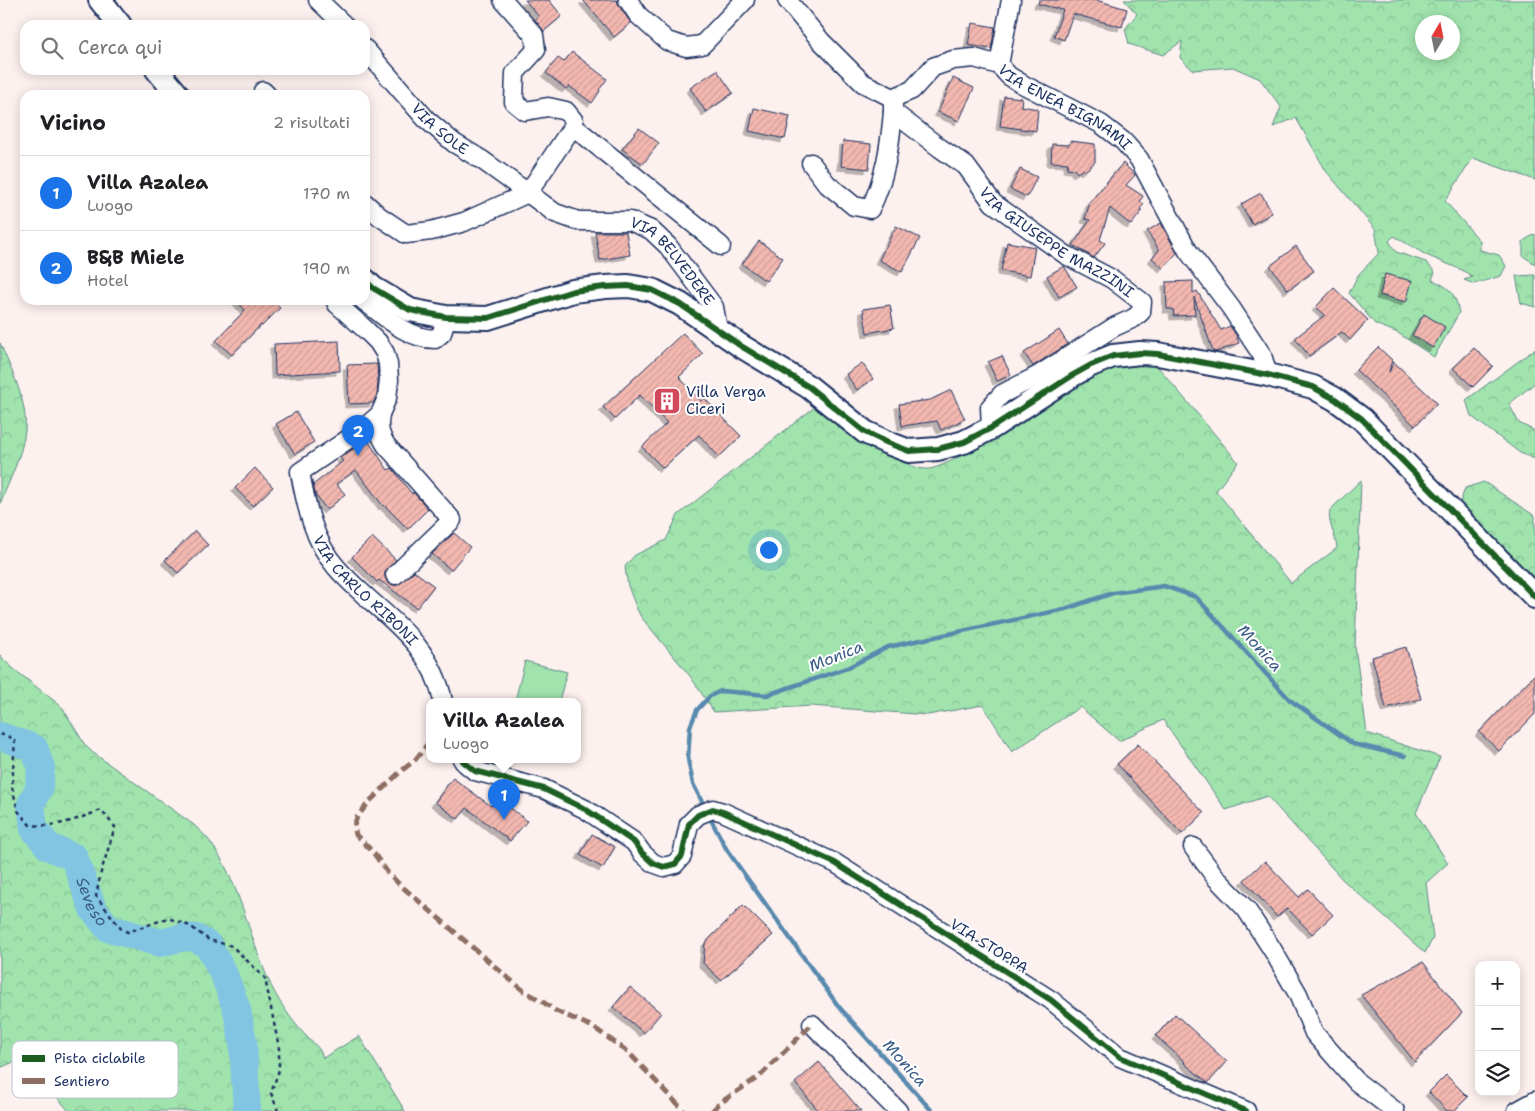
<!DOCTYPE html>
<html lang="it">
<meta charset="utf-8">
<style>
body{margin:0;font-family:"Shantell Sans",sans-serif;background:#f6f6f6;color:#202124}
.controls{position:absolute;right:15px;bottom:15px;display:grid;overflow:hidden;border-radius:10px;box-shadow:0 2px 12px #0003}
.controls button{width:45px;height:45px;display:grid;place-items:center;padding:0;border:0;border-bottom:1px solid #e0e0e0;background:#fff;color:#202124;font:25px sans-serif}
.compass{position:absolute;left:1415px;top:15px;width:45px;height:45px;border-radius:50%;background:#fff;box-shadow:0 2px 12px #0003;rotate:10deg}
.you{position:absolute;left:768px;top:549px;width:18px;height:18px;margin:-12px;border:4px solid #fff;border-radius:50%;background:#1a73e8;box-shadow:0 0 0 8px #1a73e833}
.badge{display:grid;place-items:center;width:32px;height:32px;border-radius:50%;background:#1a73e8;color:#fff;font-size:16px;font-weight:700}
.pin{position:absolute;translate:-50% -41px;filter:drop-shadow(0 1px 2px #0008)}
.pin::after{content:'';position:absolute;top:26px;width:18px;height:15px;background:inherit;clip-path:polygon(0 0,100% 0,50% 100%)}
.popup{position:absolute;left:426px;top:698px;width:155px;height:65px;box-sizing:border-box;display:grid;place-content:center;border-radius:10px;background:#fff;filter:drop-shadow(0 1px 4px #0005);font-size:16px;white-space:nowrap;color:#757577}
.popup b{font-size:19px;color:#202124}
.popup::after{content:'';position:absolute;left:50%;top:100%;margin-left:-10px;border:10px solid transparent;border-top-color:#fff}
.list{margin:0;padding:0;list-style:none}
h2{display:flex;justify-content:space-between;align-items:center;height:65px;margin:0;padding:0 20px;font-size:21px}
h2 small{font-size:16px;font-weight:400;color:#757577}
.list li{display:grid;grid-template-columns:32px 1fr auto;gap:15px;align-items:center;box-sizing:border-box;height:75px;padding:0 20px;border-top:1px solid #e0e0e0}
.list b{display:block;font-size:19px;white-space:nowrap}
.list p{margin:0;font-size:16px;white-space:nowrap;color:#757577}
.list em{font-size:16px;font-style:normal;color:#757577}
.icon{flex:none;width:28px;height:28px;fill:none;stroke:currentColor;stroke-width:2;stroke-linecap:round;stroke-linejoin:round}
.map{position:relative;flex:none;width:1535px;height:1111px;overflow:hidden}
.search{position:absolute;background:#fff;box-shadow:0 2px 12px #0003;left:20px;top:20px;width:350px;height:55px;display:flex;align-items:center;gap:12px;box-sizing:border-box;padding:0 18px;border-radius:15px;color:#757577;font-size:19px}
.panel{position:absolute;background:#fff;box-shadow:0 2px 12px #0003;left:20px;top:90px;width:350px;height:215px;border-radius:15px}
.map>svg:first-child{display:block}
</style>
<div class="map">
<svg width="1535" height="1111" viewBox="0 0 1535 1111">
<defs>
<pattern id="forest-crowns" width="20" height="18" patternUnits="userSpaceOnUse" patternTransform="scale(1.25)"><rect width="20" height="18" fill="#a0e3ad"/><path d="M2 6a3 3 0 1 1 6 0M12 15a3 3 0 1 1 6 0" fill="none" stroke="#89c397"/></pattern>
<pattern id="building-hatch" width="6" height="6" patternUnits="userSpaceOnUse" patternTransform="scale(1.25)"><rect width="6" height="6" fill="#f3b8b0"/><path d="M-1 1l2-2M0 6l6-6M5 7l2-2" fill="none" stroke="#d09e9a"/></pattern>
<filter id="shadow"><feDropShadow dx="-4" dy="4" stdDeviation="0" flood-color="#0004"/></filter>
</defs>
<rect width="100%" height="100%" fill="#fdf1ef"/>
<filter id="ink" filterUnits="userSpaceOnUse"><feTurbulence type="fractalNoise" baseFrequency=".02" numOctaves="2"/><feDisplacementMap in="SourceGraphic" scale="10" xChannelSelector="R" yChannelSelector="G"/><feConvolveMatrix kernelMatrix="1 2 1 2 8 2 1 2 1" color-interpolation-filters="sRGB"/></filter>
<g filter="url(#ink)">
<g fill="url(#forest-crowns)" stroke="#5e8986" fill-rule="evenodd">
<path d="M1124 0H1535V180L1473 158 1445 201 1480 241V250L1499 255 1506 266 1501 276 1474 284 1464 280 1473 277 1462 270 1426 255 1394 236 1389 241 1396 252 1426 262 1435 272 1432 280C1450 287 1456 294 1459 313L1434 357 1398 333 1375 324 1349 293 1358 275 1379 253 1375 229 1326 171 1296 118 1273 127 1281 107 1260 79 1233 67 1193 70 1180 58 1182 41 1163 55 1129 44 1125 29 1137 14ZM1422 22H1452V52H1422Z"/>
<path d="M1535 234V264L1523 256V241Z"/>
<path d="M1535 275V307L1521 303 1516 276Z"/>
<path d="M0 343C11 370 28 401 25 431 22 456 9 481 0 504Z"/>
<path d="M1535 349V383L1509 404 1519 423 1535 431V459L1520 453 1471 416 1466 400Z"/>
<path d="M1153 361 1238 462 1216 491 1291 583 1337 548C1336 535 1327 523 1330 510L1361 480 1355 647 1367 733 1440 757 1416 813 1448 863 1426 883 1433 938 1425 953 1343 880 1267 796 1226 810 1163 720 1119 741 1080 707 1012 752 983 705 928 715 811 706 714 712 690 676 641 617 636 607 628 586 625 568 626 565 635 555 666 540 678 515 821 402 901 461C928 473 929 471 955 459L1090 375 1126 363Z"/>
<path d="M1484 482 1535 516V588L1459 506 1465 488Z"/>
<path d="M0 655 5 661 15 670 62 707 85 745 92 752 194 825C199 830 204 834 208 839 243 884 249 945 276 995 284 1009 296 1026 308 1038 316 1046 319 1046 323 1058L359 1036 405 1111H69L24 1060 16 1061 0 1068Z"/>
</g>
<path fill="#a0e3ad" stroke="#5e8986" d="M525 661 567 672 559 701H515Z"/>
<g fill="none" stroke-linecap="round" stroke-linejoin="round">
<g stroke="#5989ae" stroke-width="4.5">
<path d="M706 809 693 784 688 759 690 727 697 710 710 696 721 691 767 695 847 668 888 647 1065 609 1113 593 1164 586 1196 597 1290 700 1353 744 1405 756"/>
<path d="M709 816 727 850 839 1007 932 1111"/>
</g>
<path stroke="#82c5e3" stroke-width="28" id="s1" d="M0 736 34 748 41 767 39 788 31 804 34 829 49 847 74 857 93 909 108 928 160 943 185 937 196 938 209 946 225 977 237 1010 243 1042 247 1111"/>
</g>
<g fill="url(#building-hatch)" stroke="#1b2f5e" filter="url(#shadow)">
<path d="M525 0H549L562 16 544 31 535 20 539 17Z"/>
<path d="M583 0H617L619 6 631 23 614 37Z"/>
<path d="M1039 0H1096L1127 9 1122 27 1073 14 1064 40 1054 36 1063 10 1038 4Z"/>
<path d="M972 23 995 27 991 49 968 45Z"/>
<path d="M572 52 607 79 599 90 600 91 592 103 569 86 566 89 546 73 558 58 564 62Z"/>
<path d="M717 70 733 93 706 112 690 88Z"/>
<path d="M953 78 974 88 959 121 938 112Z"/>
<path d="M1004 96 1022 98 1021 106 1038 109 1036 131 1000 126Z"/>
<path d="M754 108 790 116 785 139 749 131Z"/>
<path d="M639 128 659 143 643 164 622 149Z"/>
<path d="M843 141 871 144 869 169 841 166Z"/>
<path d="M1070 141 1095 144V162L1085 171 1083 169 1077 173 1074 169 1067 168 1068 163 1051 162 1052 144 1069 145Z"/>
<path d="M1123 163 1135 175 1126 185 1143 196 1140 201 1144 204 1140 209 1142 211 1131 225 1110 208 1100 240 1105 243 1094 258 1073 245 1090 220 1085 219 1090 202Z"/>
<path d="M1020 169 1037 177 1027 197 1010 189Z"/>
<path d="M1261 193 1272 213 1252 224 1241 204Z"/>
<path d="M1161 223 1177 253 1163 268 1152 258 1159 250 1147 231Z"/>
<path d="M896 226 920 238 902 272 879 260Z"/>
<path d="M595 232H626L630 255 600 260Z"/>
<path d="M759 241 783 258 766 281 742 264Z"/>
<path d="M1007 242 1035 247 1030 276 1001 271Z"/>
<path d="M1296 246 1314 271 1288 290 1270 266Z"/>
<path d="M1064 266 1077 287 1059 297 1047 276Z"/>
<path d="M1385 274 1412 281 1406 302 1380 295Z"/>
<path d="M1193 281V293L1197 291 1221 330 1230 326 1236 335 1239 343 1216 352 1213 351 1194 297 1195 315 1174 316 1173 309H1167L1166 282Z"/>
<path d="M1334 288 1368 320 1350 340 1342 332 1309 356 1295 338 1325 315 1316 307Z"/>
<path d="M236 300H273L280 308 262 326 261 325 232 355 216 341 245 310Z"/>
<path d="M890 305 894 328 867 333 863 309Z"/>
<path d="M1424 314 1445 327 1433 348 1412 335Z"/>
<path d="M1059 330 1068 344 1033 366 1024 353Z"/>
<path d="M683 333 703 354 679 377 701 401 704 398 741 436 719 457 699 435 663 468 642 447 667 423 640 395 615 419 603 407Z"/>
<path d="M339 341 340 371 275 375 274 344Z"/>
<path d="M1378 347 1392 360 1389 372 1394 362 1437 403 1415 426 1356 370Z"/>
<path d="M1474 348 1493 366 1473 387 1453 368Z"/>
<path d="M1002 356 1011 375 997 381 988 362Z"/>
<path d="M862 363 873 379 857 390 846 374Z"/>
<path d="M377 364 378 383 377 395 373 403 349 404 347 365Z"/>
<path d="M951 390 965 419 941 430 937 421 902 426 899 404 930 400Z"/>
<path d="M296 412 314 442 295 454 276 424Z"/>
<path d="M367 439 388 470 392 468 412 494 413 492 428 509 408 529 384 505 383 506 356 470 336 484 345 494 327 510 316 496 313 485 343 461 340 458Z"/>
<path d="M255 468 273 487 253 506 235 488Z"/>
<path d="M195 531 208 545 178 573 165 560Z"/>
<path d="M454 533 470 547 451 570 432 554Z"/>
<path d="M372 537 396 560 385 572V577L388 583 393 585H398L414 571 434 586 417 608 379 580 377 582 352 557Z"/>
<path d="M1406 647 1421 699 1386 708 1372 657Z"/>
<path d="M1535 674V714L1499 751 1479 732Z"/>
<path d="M1138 744 1204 813 1182 834 1117 764Z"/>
<path d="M453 778 491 806 498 798 527 821 510 841 467 808 458 819 435 802Z"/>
<path d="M592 834 615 847 603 868 580 855Z"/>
<path d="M1265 861 1299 897 1308 889 1333 915 1312 934 1287 908 1277 917 1244 880Z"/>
<path d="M743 905 773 935 721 980 703 963 705 943Z"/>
<path d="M1423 962 1462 1013 1415 1062 1361 995Z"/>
<path d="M630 987 661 1013 644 1033 613 1007Z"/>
<path d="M1175 1014 1227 1062 1208 1083 1184 1063 1185 1062 1156 1036Z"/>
<path d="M819 1062 861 1111H819L795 1083Z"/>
<path d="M1446 1075 1468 1097 1454 1111H1447L1429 1092Z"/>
</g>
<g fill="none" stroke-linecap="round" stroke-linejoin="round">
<g stroke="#1b2f5e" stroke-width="21">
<g id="minor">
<path d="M318 0 344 25"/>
<path id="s2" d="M503 0 534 35 536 50 515 73 514 102 525 111 548 107 566 111 574 121 573 126 528 193 555 213 578 221H630L651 230 668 246 714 307 718 330"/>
<path d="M628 0 638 15 667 41 686 47 702 45 745 0"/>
<path id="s3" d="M787 0 821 41 863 83 893 98 912 90 933 67 953 60 974 58 999 65 1009 76 1024 85 1101 124 1123 141 1139 159 1188 251 1231 308 1262 355 1268 375"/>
<path id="s4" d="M365 49 426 119 454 143 482 160 528 193"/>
<path d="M999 65 1011 0"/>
<path d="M263 91 267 95"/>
<path id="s5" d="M893 98V112L940 148 966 166 993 203 1066 255 1112 279 1142 302 1141 312 1134 318 1114 327 1037 376 1002 394 990 407 991 428"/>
<path d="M573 126 721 246"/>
<path d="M811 163 827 184 854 206 870 209C885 179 890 146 893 112"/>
<path d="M365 203 379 216 406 234 431 231 464 222 528 193"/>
<path id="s6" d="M335 300 337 304 367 331 378 342 385 353 388 364 389 380 387 398 380 414 363 429 300 472C306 505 314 542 336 567 376 613 429 635 443 701"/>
<path d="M363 300C384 316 408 339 435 339L442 333 446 317"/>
<path d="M380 414C378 427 379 434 386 445L452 520 395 575"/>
<path d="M462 759 464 762 475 771 544 789 585 809 634 842 642 853 653 863 664 867 675 864 682 856 689 824 698 815 713 809 723 812 835 863 1051 1000 1120 1057 1246 1111"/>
<path d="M1193 847 1217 879 1246 909 1272 949 1298 994 1314 1033 1357 1082 1395 1111"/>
<path d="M812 1024 898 1111"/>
<path d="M1517 1111 1535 1101"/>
</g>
</g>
<g stroke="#1b2f5e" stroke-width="26">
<g id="major">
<path d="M100 0 120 25"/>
<path d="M157 70 178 95"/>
<path d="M365 280 373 288 410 310 446 317 488 318 573 291 605 287 628 286 652 290 680 304 741 346 809 387 865 432 888 443 909 451 938 449 964 442 991 428 1073 375 1091 365 1113 356 1140 353 1158 354 1268 375 1313 387 1335 399 1362 419 1535 597"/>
</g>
</g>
<path stroke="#1b2f5e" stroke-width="2.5" stroke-dasharray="4 4" stroke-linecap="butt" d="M0 734 15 739 12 787 18 811 30 825C56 828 78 819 101 810L115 827 101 872 96 896 122 930 128 932 168 918 190 926 209 940 232 946 265 978 279 1048V1070L271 1093 278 1111"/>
<use href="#minor" stroke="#fff" stroke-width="18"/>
<use href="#major" stroke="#fff" stroke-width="22"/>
<g stroke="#8d6e63" stroke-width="5" stroke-dasharray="10 5" stroke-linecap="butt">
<path d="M430 741 415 760 400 772 370 801 357 817 354 826 356 835 372 851 388 873 399 884 507 977 524 991 540 1000 556 1011 593 1027 628 1052 684 1111"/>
<path d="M712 1111 720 1103 760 1076 812 1024"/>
</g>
<g stroke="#fff" stroke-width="9">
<g id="cycleway">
<path d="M365 280 373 288 410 310 446 317 488 318 573 291 605 287 628 286 652 290 680 304 741 346 809 387 865 432 888 443 909 451 938 449 964 442 991 428 1073 375 1091 365 1113 356 1140 353 1158 354 1268 375 1313 387 1335 399 1362 419 1535 597"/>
<path d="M462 759 464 762 475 771 544 789 585 809 634 842 642 853 653 863 664 867 675 864 682 856 689 824 698 815 713 809 723 812 835 863 1051 1000 1120 1057 1246 1111"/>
</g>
</g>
<use href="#cycleway" stroke="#1b5e20" stroke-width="6"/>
</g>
</g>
<defs>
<g id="building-square" transform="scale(1.4375)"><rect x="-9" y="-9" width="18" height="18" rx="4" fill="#d1495b" stroke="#fff"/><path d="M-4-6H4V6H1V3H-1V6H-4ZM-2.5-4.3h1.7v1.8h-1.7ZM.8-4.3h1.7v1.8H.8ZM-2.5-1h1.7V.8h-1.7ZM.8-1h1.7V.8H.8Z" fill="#fff"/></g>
</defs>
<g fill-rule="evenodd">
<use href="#building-square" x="667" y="401"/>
</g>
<g text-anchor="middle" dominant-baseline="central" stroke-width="4" stroke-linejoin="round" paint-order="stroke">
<g font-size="15" fill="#1b2f5e" stroke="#fff">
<text stroke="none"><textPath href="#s3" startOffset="345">VIA ENEA BIGNAMI</textPath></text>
<text stroke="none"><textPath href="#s4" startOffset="110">VIA SOLE</textPath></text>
<text stroke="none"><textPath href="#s5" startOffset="225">VIA GIUSEPPE MAZZINI</textPath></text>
<text stroke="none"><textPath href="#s2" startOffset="446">VIA BELVEDERE</textPath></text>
<text stroke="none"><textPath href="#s6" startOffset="375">VIA CARLO RIBONI</textPath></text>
<text transform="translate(989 946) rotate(32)">VIA STOPPA</text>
</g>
<g font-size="15" fill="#1b2f5e" stroke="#fff" text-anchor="start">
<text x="686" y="392">Villa Verga<tspan x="686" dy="17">Ciceri</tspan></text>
</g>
<g font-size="16" font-style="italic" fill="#3a5c86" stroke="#fff">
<text transform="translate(1260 648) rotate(48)">Monica</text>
<text transform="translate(836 656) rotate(-22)">Monica</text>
<text stroke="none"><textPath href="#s1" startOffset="219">Seveso</textPath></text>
<text transform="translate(905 1063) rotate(48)">Monica</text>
</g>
</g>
<rect x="12" y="1041" width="166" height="57" rx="8" fill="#fff" stroke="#bbc1cf" stroke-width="1"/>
<rect x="22" y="1055" width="23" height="7" fill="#1b5e20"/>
<rect x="22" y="1078" width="23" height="6" fill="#8d6e63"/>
<g font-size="14" fill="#1b2f5e">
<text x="54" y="1063">Pista ciclabile</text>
<text x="54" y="1086">Sentiero</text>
</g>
</svg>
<div class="controls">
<button>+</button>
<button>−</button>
<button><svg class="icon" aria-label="layers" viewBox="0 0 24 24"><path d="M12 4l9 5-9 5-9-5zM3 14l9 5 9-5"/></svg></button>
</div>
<svg class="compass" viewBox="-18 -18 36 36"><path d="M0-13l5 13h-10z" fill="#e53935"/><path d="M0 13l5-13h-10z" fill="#757577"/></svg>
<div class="you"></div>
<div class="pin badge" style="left:504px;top:820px">1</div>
<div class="popup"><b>Villa Azalea</b>Luogo</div>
<div class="pin badge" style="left:358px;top:456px">2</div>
<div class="search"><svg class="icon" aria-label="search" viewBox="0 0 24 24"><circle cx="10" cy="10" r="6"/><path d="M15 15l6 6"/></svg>Cerca qui</div>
<section class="panel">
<h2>Vicino<small>2 risultati</small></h2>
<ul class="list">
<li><span class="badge">1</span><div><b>Villa Azalea</b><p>Luogo</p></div><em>170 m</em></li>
<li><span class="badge">2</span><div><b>B&amp;B Miele</b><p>Hotel</p></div><em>190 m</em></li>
</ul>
</section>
</div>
